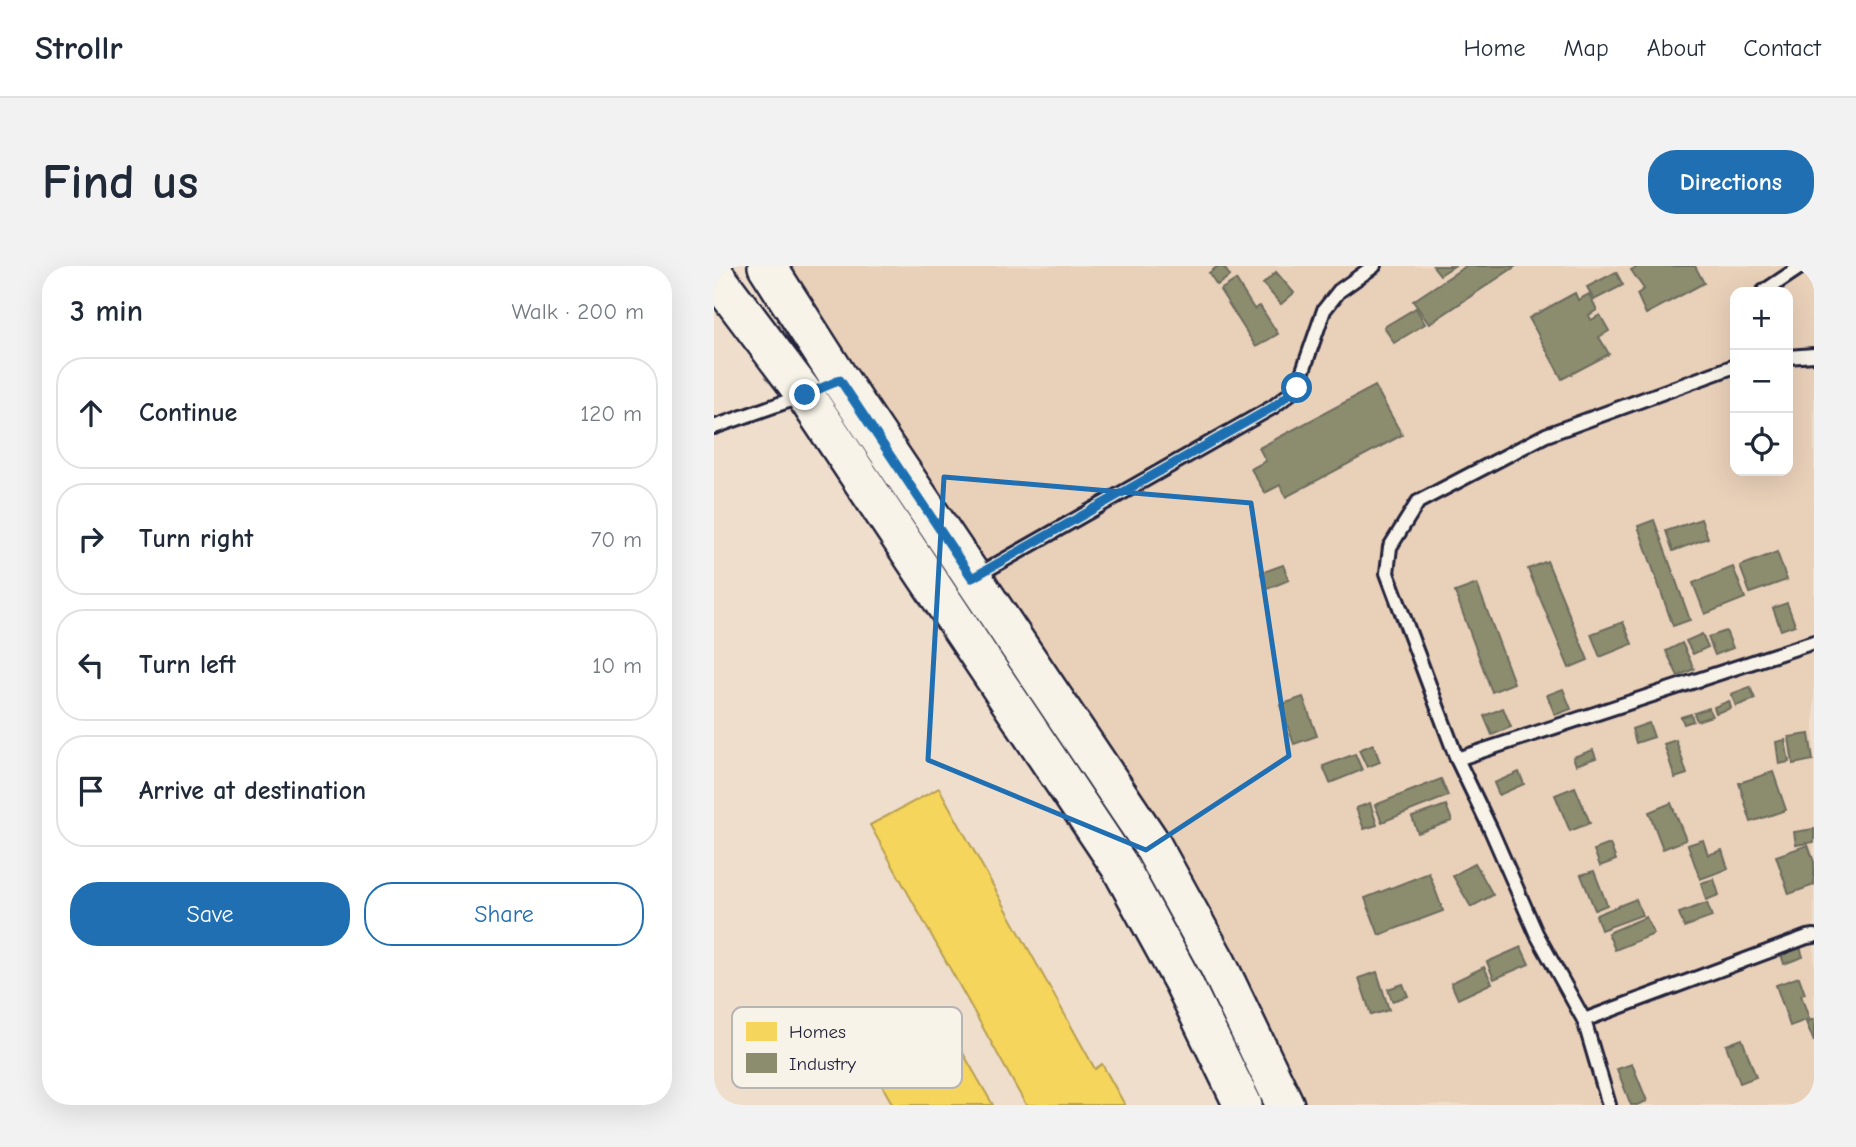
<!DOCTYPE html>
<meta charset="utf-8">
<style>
body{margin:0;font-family:"Comic Neue",sans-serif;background:#f2f2f3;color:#1f2937}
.controls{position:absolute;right:21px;top:21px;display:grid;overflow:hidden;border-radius:14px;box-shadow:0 7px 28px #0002}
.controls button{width:63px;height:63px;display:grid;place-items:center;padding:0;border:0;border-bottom:2px solid #e0e1e3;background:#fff;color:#1f2937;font:35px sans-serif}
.stop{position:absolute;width:21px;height:21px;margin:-16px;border:5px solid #1f6fb2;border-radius:50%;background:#fff}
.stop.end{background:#1f6fb2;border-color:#fff;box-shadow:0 2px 7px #0008}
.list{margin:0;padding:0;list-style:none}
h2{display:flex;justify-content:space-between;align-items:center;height:91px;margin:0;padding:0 28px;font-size:30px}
h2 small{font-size:23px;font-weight:400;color:#747a83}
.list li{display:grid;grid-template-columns:46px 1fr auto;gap:21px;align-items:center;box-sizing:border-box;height:112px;margin:0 14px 14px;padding:0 14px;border:2px solid #e0e1e3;border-radius:28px}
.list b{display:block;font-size:26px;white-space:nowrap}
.list em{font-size:23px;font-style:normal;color:#747a83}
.actions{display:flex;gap:14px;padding:21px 28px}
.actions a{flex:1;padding:16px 0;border:2px solid #1f6fb2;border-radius:28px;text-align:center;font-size:24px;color:#1f6fb2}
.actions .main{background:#1f6fb2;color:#fff}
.icon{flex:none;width:38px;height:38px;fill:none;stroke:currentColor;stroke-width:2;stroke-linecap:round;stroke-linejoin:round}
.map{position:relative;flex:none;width:1100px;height:839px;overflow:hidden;border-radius:28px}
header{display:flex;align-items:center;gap:42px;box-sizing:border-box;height:98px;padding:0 35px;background:#fff;border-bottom:2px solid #e0e1e3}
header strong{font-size:33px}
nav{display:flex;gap:38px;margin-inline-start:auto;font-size:24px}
.intro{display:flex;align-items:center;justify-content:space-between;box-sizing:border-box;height:168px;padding:0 42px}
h1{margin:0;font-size:49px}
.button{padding:18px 32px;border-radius:28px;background:#1f6fb2;color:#fff;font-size:24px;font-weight:700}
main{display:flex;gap:42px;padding:0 42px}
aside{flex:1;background:#fff;border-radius:28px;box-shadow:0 7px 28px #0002}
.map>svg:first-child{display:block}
</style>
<header>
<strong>Strollr</strong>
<nav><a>Home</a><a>Map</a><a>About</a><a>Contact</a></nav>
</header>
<div class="intro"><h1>Find us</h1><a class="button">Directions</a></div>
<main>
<aside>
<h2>3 min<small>Walk · 200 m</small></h2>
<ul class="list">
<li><svg class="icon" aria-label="ahead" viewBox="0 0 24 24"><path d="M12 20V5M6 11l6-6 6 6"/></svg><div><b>Continue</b></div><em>120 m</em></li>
<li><svg class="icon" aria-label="right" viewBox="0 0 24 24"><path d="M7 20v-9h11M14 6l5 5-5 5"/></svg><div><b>Turn right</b></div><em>70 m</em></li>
<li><svg class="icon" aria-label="left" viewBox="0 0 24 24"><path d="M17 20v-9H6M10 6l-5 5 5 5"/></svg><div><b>Turn left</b></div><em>10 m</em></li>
<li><svg class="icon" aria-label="arrive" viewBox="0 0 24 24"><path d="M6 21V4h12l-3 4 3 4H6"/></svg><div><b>Arrive at destination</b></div></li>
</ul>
<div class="actions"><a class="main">Save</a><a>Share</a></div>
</aside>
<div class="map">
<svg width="1100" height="839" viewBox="0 0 1100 839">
<rect width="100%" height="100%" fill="#efdecc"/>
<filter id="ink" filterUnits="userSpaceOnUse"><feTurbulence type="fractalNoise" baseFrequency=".0143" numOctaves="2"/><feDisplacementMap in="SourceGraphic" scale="14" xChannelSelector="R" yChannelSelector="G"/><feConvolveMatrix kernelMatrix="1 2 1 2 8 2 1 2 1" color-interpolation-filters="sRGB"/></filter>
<g filter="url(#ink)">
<path fill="#e9d0b9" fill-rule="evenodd" d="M79 0H1100V839H585L91 28ZM1021 26H1074V205H1021Z"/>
<g fill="#f6d55c" stroke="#b69f52" stroke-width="2">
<path d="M225 522 381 803 388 798 411 839H312L156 559Z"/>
<path d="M224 744 279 839H179L149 786Z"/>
</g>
<g fill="#8c8c6e" stroke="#6c6c5f" stroke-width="2">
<path d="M504 0H509L516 10 503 19 495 7Z"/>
<path d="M719 0H740L726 9Z"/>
<path d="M752 0H802L715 58 699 35Z"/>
<path d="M925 0H981L990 17 932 48 923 28 930 23 917 4Z"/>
<path d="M562 6 580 27 567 38 549 18Z"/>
<path d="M902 6 909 19 880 34 873 21Z"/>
<path d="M522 14 540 43 546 40 564 68 542 81 506 24Z"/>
<path d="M861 27 864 34 875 28 883 44 875 49 877 54 886 49 895 65 885 71 895 88 848 113 815 52Z"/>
<path d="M702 42 711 58 680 77 670 61Z"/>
<path d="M661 120 688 169 572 231 566 219 551 227 537 203 552 195 545 182Z"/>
<path d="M987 253 994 272 959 285 952 265Z"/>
<path d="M940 254 976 354 959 360 924 260Z"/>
<path d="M1063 286 1073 314 1036 327 1026 300Z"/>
<path d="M833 295 874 394 855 402 814 303Z"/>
<path d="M569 299 575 314 553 323 547 307Z"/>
<path d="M1019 301 1031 332 991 348 979 317Z"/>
<path d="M763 318 800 417 778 426 741 326Z"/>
<path d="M1073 337 1081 359 1067 364 1059 342Z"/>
<path d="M909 356 918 378 886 391 877 368Z"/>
<path d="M1012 365 1019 382 1001 389 994 371Z"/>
<path d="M988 368 994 381 979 388 972 375Z"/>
<path d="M968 377 980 403 964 410 952 385Z"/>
<path d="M1036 421 1041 433 1022 440 1017 428Z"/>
<path d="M849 423 857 443 841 449 833 429Z"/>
<path d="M589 431 603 470 580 478 566 439Z"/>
<path d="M1015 435 1017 442 1002 447 1000 441Z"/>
<path d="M789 442 797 461 778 469 770 450Z"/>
<path d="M995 442 998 450 983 455 980 447Z"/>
<path d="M977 448 979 455 970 458 967 451Z"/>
<path d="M935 457 940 471 922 477 918 463Z"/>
<path d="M1095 468 1099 494 1079 498 1075 471Z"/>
<path d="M962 474 973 508 961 512 950 478Z"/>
<path d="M1071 474 1075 496 1065 498 1062 476Z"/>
<path d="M659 478 666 496 653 501 645 484Z"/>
<path d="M879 484 882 492 862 499 859 491Z"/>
<path d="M641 488 648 504 616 517 609 500Z"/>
<path d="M805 506 810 518 785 529 780 517Z"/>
<path d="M1059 506 1072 544 1037 556 1025 517Z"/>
<path d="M727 513 734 530 668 556 661 539Z"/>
<path d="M861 521 876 557 856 565 841 529Z"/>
<path d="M656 537 663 559 650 563 642 542Z"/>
<path d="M957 537 972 574 949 583 935 546Z"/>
<path d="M732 539 738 555 704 567 698 551Z"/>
<path d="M1100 563V576L1082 579 1080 566Z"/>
<path d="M989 574 994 589 1008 584 1014 603 986 613 974 579Z"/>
<path d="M896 578 902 594 886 600 880 584Z"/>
<path d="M1094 579 1100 596V619L1075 628 1062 590Z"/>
<path d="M761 597 779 629 757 641 739 610Z"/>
<path d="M880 605 893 639 881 644 867 609Z"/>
<path d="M715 607 729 645 665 669 651 632Z"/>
<path d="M1000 613 1005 629 992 634 987 617Z"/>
<path d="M922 633 928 649 887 664 882 649Z"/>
<path d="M993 637 998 651 970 661 965 647Z"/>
<path d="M932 651 940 668 901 684 894 667Z"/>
<path d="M807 681 815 698 780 713 773 696Z"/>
<path d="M1086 681 1089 691 1070 698 1067 688Z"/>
<path d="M770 701 778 717 744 733 737 717Z"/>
<path d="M663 706 675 744 657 749 645 712Z"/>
<path d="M1085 711 1091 728 1087 729 1095 753 1076 760 1062 719Z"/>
<path d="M689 718 694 730 678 735 674 723Z"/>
<path d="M1100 753V776L1092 756Z"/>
<path d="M1028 773 1042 811 1026 817 1012 779Z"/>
<path d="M918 798 933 835 923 839H917L903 803Z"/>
</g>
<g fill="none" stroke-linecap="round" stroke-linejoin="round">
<g stroke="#22223b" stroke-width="18">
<g id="service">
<path d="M1049 26 1088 0"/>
<path d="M1074 91 1100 89"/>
<path d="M0 161 91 129 124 115"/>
<path d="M262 310 559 141 583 122 610 44 625 25 660 0"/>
<path d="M743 493 1100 376"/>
<path d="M870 754 1093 671 1100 670"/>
<path d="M895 839 870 754 822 667 777 564 743 493 673 307 676 281 704 236 832 169 1021 100"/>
</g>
</g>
<g stroke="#22223b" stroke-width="42">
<g id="secondary">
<path d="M53 0 126 114 437 577 504 699 571 839"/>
<path d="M0 8 91 129 405 599 470 718 529 839"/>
</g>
</g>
<use href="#service" stroke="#f7f3e8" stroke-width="12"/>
<use href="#secondary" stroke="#f7f3e8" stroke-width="37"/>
</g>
</g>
<g fill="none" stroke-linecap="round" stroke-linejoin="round" filter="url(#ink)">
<path stroke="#1f6fb2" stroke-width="9" d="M91 129 126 114 258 312 559 141 583 122"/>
</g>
<path fill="none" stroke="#1f6fb2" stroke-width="5" stroke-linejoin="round" d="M230 211 537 237 575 490 432 584 214 494Z"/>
<rect x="18" y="741" width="230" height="81" rx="10" fill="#f7f3e8" stroke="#b7b4b4" stroke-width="2"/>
<rect x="32" y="756" width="31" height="19" fill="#f6d55c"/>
<rect x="32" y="787" width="31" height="20" fill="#8c8c6e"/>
<g font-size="19" fill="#22223b">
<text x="75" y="772">Homes</text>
<text x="75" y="804">Industry</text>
</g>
</svg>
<div class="controls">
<button>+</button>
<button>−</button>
<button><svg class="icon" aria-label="locate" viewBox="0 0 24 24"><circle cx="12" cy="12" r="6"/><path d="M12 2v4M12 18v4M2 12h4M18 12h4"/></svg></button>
</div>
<div class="stop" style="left:583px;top:122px"></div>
<div class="stop end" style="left:91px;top:129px"></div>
</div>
</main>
